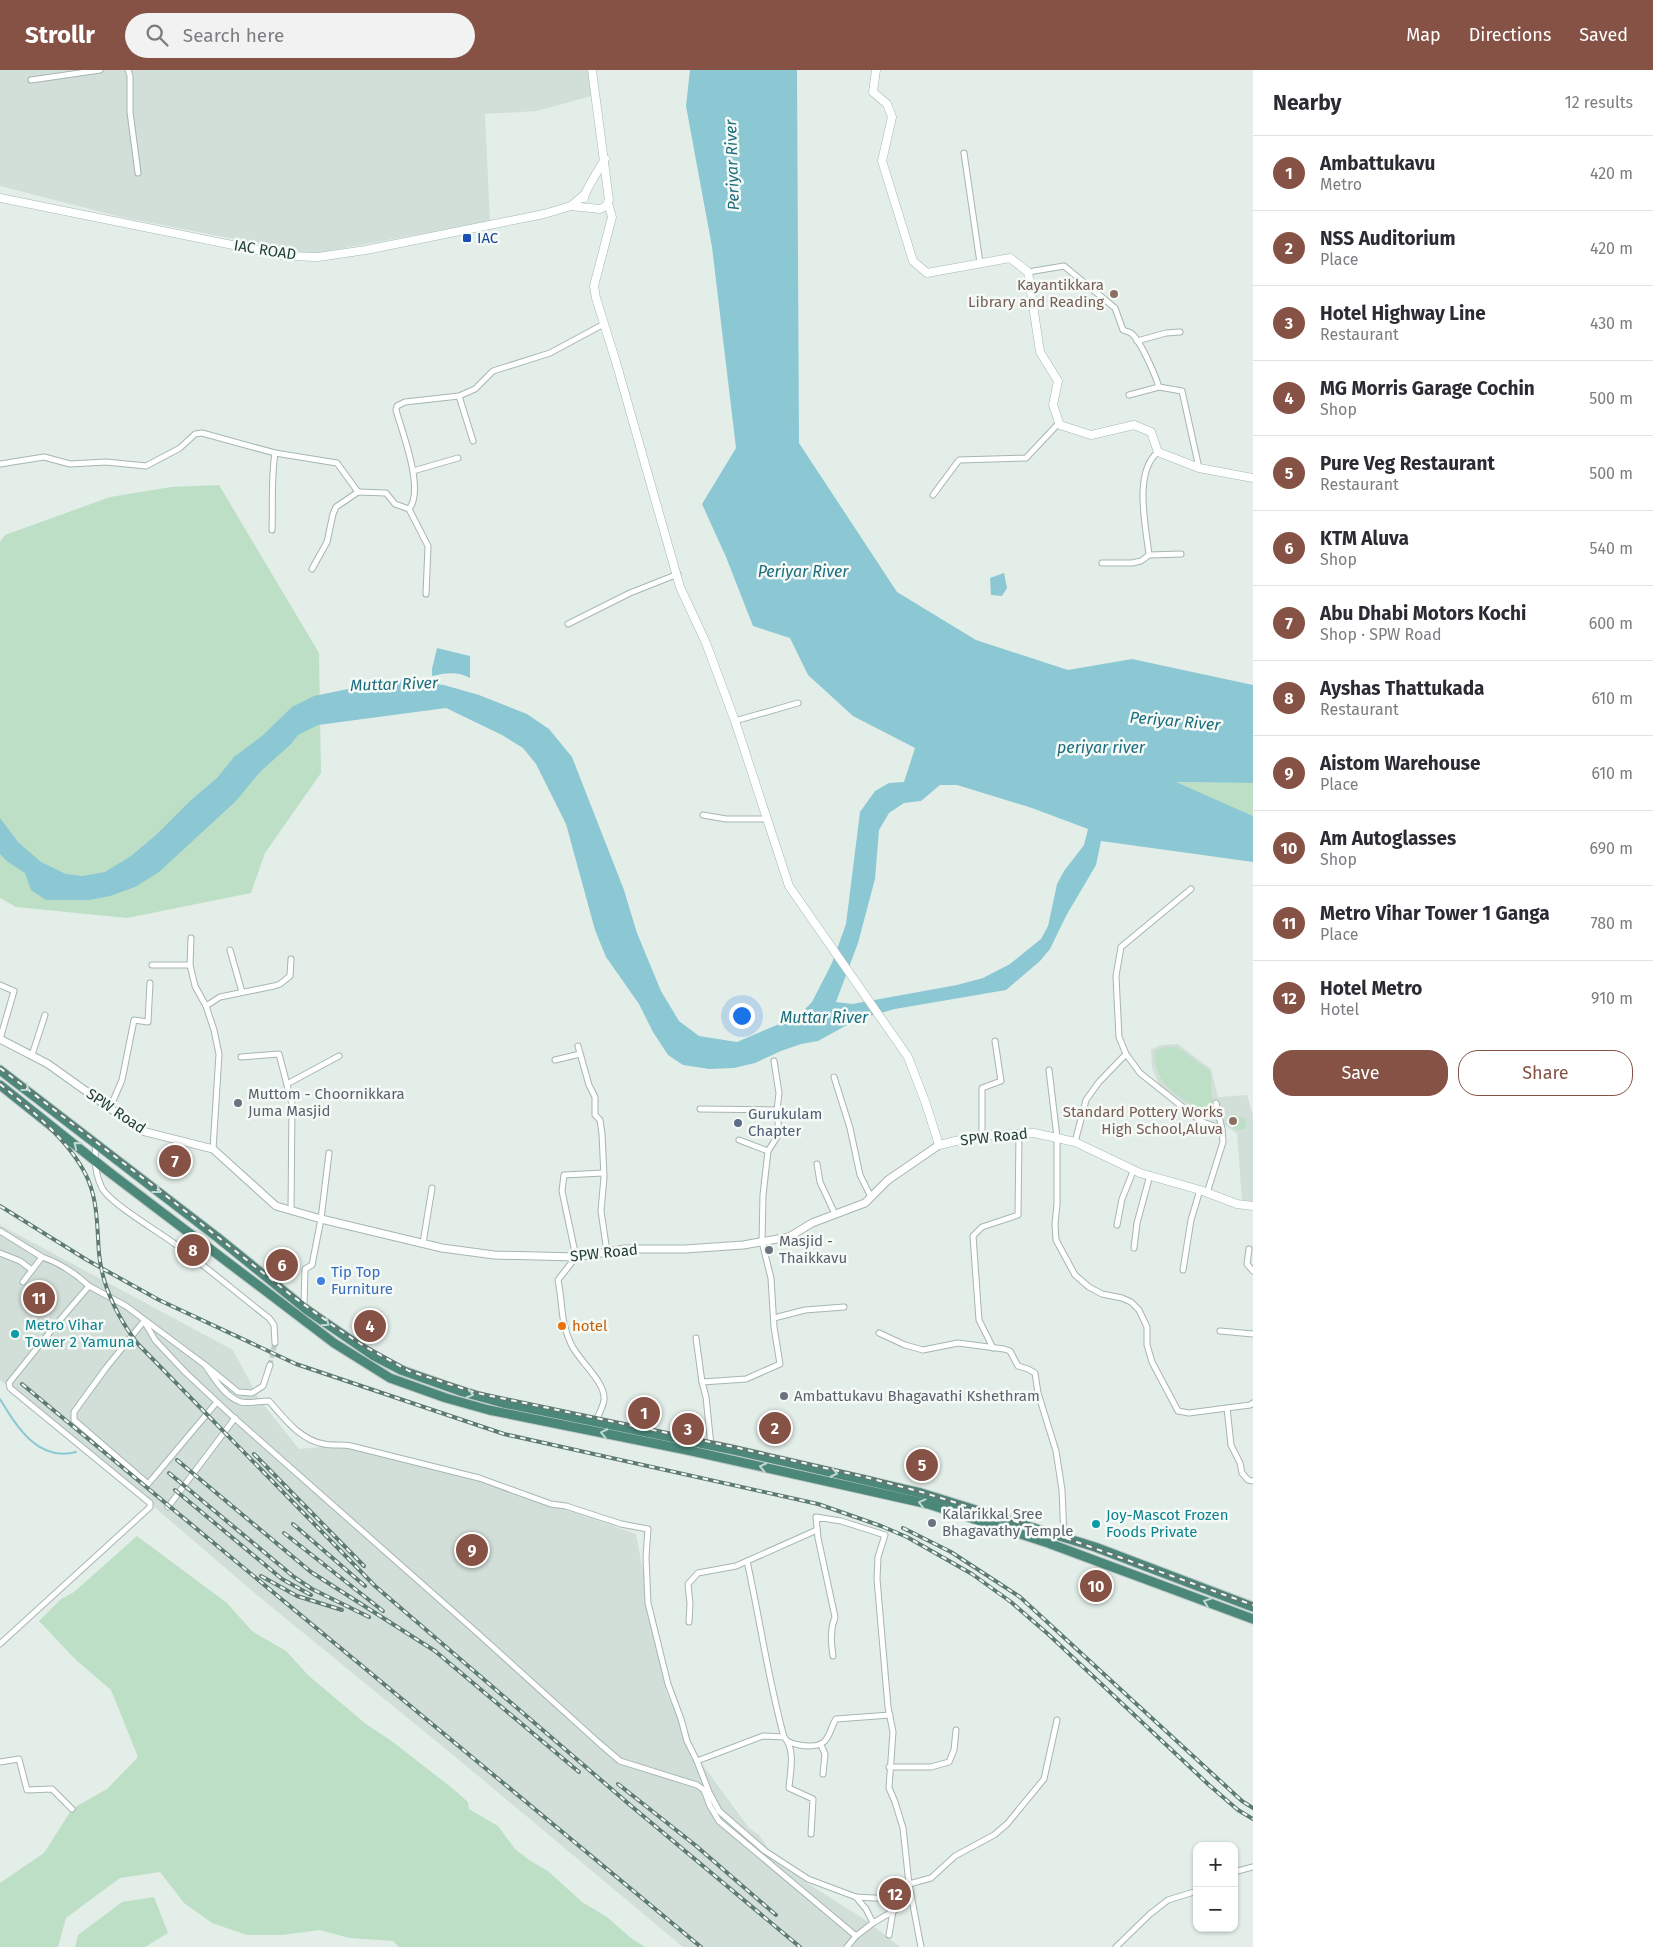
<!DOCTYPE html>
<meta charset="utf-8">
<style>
body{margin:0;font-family:"Fira Sans",sans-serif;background:#f2f2f3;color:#2b2b33}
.controls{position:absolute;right:15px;bottom:15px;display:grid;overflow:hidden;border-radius:10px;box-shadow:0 1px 4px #0004}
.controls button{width:45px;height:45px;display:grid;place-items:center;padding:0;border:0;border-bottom:1px solid #e1e1e2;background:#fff;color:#2b2b33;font:25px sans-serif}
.you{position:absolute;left:741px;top:945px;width:18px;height:18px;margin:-12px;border:4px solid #fff;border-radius:50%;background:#1a73e8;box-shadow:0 0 0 8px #1a73e833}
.badge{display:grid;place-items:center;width:32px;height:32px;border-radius:50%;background:#855245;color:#fff;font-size:16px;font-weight:700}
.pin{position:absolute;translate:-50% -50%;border:2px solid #fff;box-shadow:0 1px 5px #0006}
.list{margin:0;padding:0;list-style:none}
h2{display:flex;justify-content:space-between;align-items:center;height:65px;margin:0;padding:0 20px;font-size:21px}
h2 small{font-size:16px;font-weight:400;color:#7c7c81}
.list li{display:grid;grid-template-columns:32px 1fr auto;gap:15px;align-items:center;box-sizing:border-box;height:75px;padding:0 20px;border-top:1px solid #e1e1e2}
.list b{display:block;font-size:19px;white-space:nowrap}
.list p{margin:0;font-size:16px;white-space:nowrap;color:#7c7c81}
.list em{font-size:16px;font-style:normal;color:#7c7c81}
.actions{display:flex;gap:10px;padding:15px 20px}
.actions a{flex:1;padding:11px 0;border:1px solid #855245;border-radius:20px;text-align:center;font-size:18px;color:#855245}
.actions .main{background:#855245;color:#fff}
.icon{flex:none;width:28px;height:28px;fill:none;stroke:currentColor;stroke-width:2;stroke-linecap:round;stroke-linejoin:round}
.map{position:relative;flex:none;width:1253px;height:1877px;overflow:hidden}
header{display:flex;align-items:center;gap:30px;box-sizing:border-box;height:70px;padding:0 25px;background:#855245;color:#fff}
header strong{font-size:24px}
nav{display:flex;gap:28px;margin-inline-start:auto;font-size:18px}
.search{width:350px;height:45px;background:#f2f2f3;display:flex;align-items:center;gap:12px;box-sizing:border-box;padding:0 18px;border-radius:28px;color:#7c7c81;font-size:19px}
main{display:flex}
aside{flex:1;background:#fff}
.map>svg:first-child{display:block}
</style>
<header>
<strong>Strollr</strong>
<div class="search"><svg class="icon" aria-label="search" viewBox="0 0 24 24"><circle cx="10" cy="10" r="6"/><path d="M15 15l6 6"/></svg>Search here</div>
<nav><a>Map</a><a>Directions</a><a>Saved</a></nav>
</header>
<main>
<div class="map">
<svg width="1253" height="1877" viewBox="0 0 1253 1877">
<rect width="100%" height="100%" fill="#e4eee9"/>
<g fill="#d2ded8">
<path d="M0 0H591L595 25 537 41 485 44 490 151 312 184 121 147 0 116Z"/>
<path d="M1178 974 1211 999 1218 1027 1247 1025 1253 1045V1134L1242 1131 1237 1063 1224 1055 1201 1046 1159 1014 1152 998 1151 980 1160 975Z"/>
<path d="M0 1155 233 1280 259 1329 299 1379 341 1375 503 1418 636 1464 666 1622 694 1683 749 1758 759 1765 779 1795 864 1849 900 1877H683L464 1694 251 1520 81 1374 0 1310Z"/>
</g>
<g fill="#bddfc6">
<path d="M219 415 319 583 321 703 265 783 251 823 127 848 16 837 0 828V472L5 465 110 427 171 417Z"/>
<path d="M1175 712 1253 713V746Z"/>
<path d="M1164 977H1177L1210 1001 1213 1041 1203 1043C1178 1024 1153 1016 1155 981Z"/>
<path d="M1232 1044 1246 1049 1245 1059 1237 1060 1227 1053Z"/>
<path d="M137 1466 227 1533 252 1561 286 1581 309 1606 366 1654 393 1672 452 1718 468 1732 469 1739 498 1756 515 1779 529 1790 548 1801 582 1832 607 1847 631 1868 645 1877H399L393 1871 349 1868 320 1860 282 1865H247L212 1853 184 1833 160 1802 120 1808 66 1848 58 1877H0V1813L44 1783 72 1739 107 1719 138 1687 111 1620 76 1590 39 1551 61 1529 74 1522Z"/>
<path d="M154 1827 168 1863 145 1877H75L78 1865 122 1832Z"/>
</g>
<g fill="#8cc8d3" fill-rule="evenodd">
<path d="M690 0H797L799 373 897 522 976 570 1068 600 1132 589 1253 615V713L1176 712 1253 746V792L1101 771 1096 795 1066 846 1050 879 1040 891 1006 920 895 939 858 949 818 971 801 974 781 981 755 993 734 998 709 999 683 995 668 985 653 962 639 934 606 887 595 860 566 754 536 694 523 678 502 665 446 638 318 655 298 665 291 674 260 702 236 731 159 802 135 817 110 826 89 830H46L31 820 25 803 8 792 0 784V748L18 772 41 792 66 804 82 806 105 802 131 786 156 765 190 731 217 708 234 687 262 666 292 637 314 626 362 616 401 610 444 615 479 625 527 644 549 659 572 687 624 820 637 863 661 921 679 951 699 966 737 972 798 946 812 932 832 893 846 854 860 742 875 721 889 713 904 712 915 678 853 646 808 605 790 568 753 556 726 487 702 434 736 378 712 177 686 36ZM940 715H957L1032 738 1088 759 1084 775 1064 801 1057 814 1048 856 1041 869 1010 894 983 908 957 915 852 934 836 932 858 873 875 809 879 760 889 743 904 733 921 731Z"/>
<path d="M1004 503 1007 518 1002 526 991 525 990 508Z"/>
<path d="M437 578 470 586V608C457 601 446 603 432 606V599Z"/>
</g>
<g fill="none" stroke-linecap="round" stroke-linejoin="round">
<path stroke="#8cc8d3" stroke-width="2" d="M0 1329C17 1357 38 1392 76 1382"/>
<path stroke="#bdcbc6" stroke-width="5" stroke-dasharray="5 2.5" stroke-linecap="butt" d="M270 1295 275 1273"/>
<g stroke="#a6b6b0" stroke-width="7">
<g id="minor">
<path d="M128 0 130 6V42L138 103"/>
<path d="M31 10 100 0"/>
<path d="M964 83 980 193"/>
<path d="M1028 202 1064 196 1115 238 1123 260C1126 261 1129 262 1131 263 1141 271 1155 305 1159 317L1182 321 1199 398"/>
<path d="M1137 271 1166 263 1180 262"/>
<path d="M1129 325 1159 317"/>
<path d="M459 326 473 371"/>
<path d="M0 394 44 387 70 394 106 392 146 396 180 378 195 364 202 363 275 383 337 393 358 422"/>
<path d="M413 401 458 388"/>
<path d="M933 425 959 390 1026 388 1059 353"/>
<path d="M409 439C425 420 402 362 396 340L397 336 405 332 459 326 475 319 493 301 550 283 604 254"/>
<path d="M272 460C273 434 271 408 275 383"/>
<path d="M1149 485C1146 457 1133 402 1158 382"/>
<path d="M1102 493H1132L1141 491 1149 485 1181 484"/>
<path d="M312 499 327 472 333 444 336 437 358 422 386 423 395 434 409 439 428 476 426 524"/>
<path d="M568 554 630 523 678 504"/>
<path d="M735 651 798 633"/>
<path d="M703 745 726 749H766"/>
<path d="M1191 819 1121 877 1116 906 1117 927 1119 967 1126 984 1140 1003 1194 1046 1203 1052 1222 1059 1223 1072 1207 1123"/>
<path d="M191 868 190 895 195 916 206 936 214 960 219 984 213 1079"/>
<path d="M230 880 242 922"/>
<path d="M152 895H190"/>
<path d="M0 915 14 921 0 969"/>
<path d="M206 936 220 927 274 916 280 914 290 906 291 889"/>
<path d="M578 976 589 1015 595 1027V1045L600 1050 602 1064 604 1107 601 1141 607 1182"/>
<path d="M32 985 45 945"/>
<path d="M241 987 279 984 292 1034 291 1141"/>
<path d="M555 990 580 984"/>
<path d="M1049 1000 1057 1067V1134L1055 1154 1056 1170 1075 1205 1089 1217 1102 1224 1122 1228 1131 1232 1139 1240 1147 1257V1275L1152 1292 1178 1341 1189 1343 1250 1335 1253 1333"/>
<path d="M834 1007 850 1058 860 1105 871 1127"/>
<path d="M287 1014 339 986"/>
<path d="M1216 1033 1222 1059"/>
<path d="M110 1038 122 1010 134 950 148 952 150 913"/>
<path d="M700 1039 777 1040"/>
<path d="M982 1065V1018L1001 1011 995 971"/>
<path d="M739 1070 768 1081"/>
<path d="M1075 1072 1086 1030 1099 1012 1126 984"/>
<path d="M96 1074C94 1089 95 1104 102 1118 111 1134 159 1162 175 1174 208 1198 238 1224 269 1248L274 1255 275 1273"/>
<path d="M817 1094 820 1112 835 1144"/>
<path d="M1117 1155 1122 1129 1134 1099"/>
<path d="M0 1161 42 1187"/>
<path d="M423 1173 432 1118"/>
<path d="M1134 1178 1137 1153 1150 1105"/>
<path d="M1249 1179 1247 1194 1253 1201"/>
<path d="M0 1183 20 1191 32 1200"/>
<path d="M1183 1200 1191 1150 1200 1120"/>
<path d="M23 1212 42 1187C60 1193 75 1203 89 1216"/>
<path d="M304 1237 305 1199 312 1195 321 1149 329 1083"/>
<path d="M774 1248 805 1240 844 1237"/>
<path d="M1220 1261 1253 1264"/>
<path d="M879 1263 905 1275 923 1280 958 1273 1004 1279 1010 1281 1018 1296 1028 1299 1035 1303 1038 1323 1056 1381 1062 1420 1064 1467"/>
<path d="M696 1268 702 1312"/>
<path d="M993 1278 979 1250 973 1166 982 1157 1018 1145 1019 1064"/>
<path d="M205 1295C214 1308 225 1327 241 1332 247 1334 261 1331 269 1331 284 1348 300 1370 324 1374 333 1376 342 1374 351 1376L479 1408 551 1434 566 1436 621 1454 648 1459 646 1487 648 1533 668 1614 681 1649 687 1671 697 1691 763 1666 784 1667C796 1679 790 1703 789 1718L813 1729 811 1764"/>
<path d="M217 1332 148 1414 74 1350V1342L106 1298 144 1251 155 1270 185 1302 231 1345 473 1559 599 1673 620 1691 697 1715 704 1720 710 1736 719 1751 856 1866"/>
<path d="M1227 1338 1231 1375 1240 1393 1242 1403 1248 1410 1253 1411"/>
<path d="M596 1352C598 1345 603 1337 604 1330 606 1312 578 1290 571 1274 560 1251 563 1234 558 1210L576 1187 562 1121 564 1105 603 1103"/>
<path d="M711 1376 706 1327 702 1312 746 1309 780 1294 774 1257 771 1208 762 1172 763 1125 768 1081 779 1064 777 1040 779 1023 774 991"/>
<path d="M168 1437 235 1348"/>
<path d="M747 1491C760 1550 768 1609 784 1667"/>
<path d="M689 1552 690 1534 688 1514 698 1503 736 1496 817 1460"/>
<path d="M0 1574 150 1437V1433L10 1318 9 1313 54 1257 89 1216 126 1236 205 1295 238 1322 252 1323 263 1316 270 1295"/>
<path d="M833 1586C831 1572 830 1560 835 1547L818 1468 816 1447 841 1451 885 1465 878 1487 877 1509 888 1637 893 1662 889 1718 895 1732 903 1758 909 1814 921 1877"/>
<path d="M789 1672C799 1676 821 1680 827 1668 831 1662 832 1655 836 1649L890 1645"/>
<path d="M821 1675 825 1684 823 1704"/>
<path d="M697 1691 709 1722 719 1741 765 1781 808 1809 856 1827 911 1830"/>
<path d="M0 1692 19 1689 27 1720 52 1719 72 1739"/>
<path d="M889 1697H931L949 1692 954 1680 956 1660"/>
<path d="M1234 1802 1253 1797"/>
<path d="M909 1814 931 1808 955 1786 994 1765 1007 1754 1044 1709 1057 1650"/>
<path d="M856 1827 866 1839 873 1853 910 1831"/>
<path d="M889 1865 893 1841"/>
<path d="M847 1877 856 1866 873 1853"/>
<path d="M1116 1877 1150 1844 1168 1830 1197 1821"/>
</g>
</g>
<g stroke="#a6b6b0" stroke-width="9">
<path id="tertiary" d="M0 969 48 994 142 1061 213 1079 276 1136 321 1149 442 1178 494 1185 576 1187 625 1179H685L743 1175 789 1167 812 1153 865 1133 888 1110 939 1075"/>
</g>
<g stroke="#a2bab1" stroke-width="9">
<g id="secondary">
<path d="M876 0 873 22 887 34 892 47 882 91 913 191 927 203 1010 188 1028 202 1040 282 1058 311 1053 335 1060 355 1091 365 1134 355 1151 362 1158 382 1199 398 1253 408"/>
<path d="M0 128 287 186 318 187 366 180 544 144 571 136 584 125"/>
<path d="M584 128C585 120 600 98 605 89"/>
<path d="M608 133 612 147 594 216 596 228 616 292 680 517 706 573 735 651 789 816 908 987 926 1034 939 1075 977 1066 1034 1063 1075 1072 1140 1103 1200 1120 1237 1134 1253 1136"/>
<path d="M571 136 600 139 606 136 609 130 592 0"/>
</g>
</g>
<g stroke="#c1cac7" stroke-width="11">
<g id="trunk">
<path d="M0 1000 217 1167 307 1240 374 1286 401 1300 463 1322 503 1333 734 1380 921 1423 1095 1477 1253 1537"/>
<path d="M0 1015 109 1102 334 1273 390 1308 446 1328 489 1340 687 1380 928 1434 1048 1473 1253 1549"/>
</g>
</g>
<use href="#minor" stroke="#fff" stroke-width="5"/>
<use href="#tertiary" stroke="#fff" stroke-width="7"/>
<use href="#secondary" stroke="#fff" stroke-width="8"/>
<use href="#trunk" stroke="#4b887a" stroke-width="9"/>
<g stroke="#5e7b73" stroke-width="4">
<g id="rail">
<path d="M0 998 165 1125 291 1225 335 1257 364 1276 409 1301 477 1323 734 1377 869 1408 925 1423 1049 1462 1253 1535"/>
<path d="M0 1014C31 1040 74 1074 89 1112 98 1135 97 1159 99 1183 102 1217 117 1246 137 1273L375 1516 630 1735 800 1877"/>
<path d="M0 1136 87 1190 159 1230 296 1294 504 1364 818 1434 881 1456 907 1467 972 1504 1011 1532 1048 1564 1209 1715 1238 1740 1253 1749"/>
<path d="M22 1314 701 1877"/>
<path d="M254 1384 364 1496"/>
<path d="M177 1390 311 1502 435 1581 579 1702"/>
<path d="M169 1403 294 1507 312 1519 369 1547"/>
<path d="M175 1420 282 1509 311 1525"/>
<path d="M293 1454 365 1516"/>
<path d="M903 1458 951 1482 1020 1527 1242 1731 1253 1738"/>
<path d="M284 1463 383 1541"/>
<path d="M261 1506 297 1526 342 1540"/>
<path d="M618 1714 695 1775 776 1845"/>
</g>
</g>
<use href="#rail" stroke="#f5faf7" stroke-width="2" stroke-dasharray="5.5" stroke-linecap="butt"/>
</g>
<defs><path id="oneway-chevron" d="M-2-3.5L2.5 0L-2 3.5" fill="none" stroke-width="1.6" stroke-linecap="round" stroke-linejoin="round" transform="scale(1.25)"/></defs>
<g stroke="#c2d8d2">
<use href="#oneway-chevron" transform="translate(26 1018) rotate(36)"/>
<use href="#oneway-chevron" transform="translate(77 1075) rotate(-141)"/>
<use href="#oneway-chevron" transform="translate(157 1120) rotate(38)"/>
<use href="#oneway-chevron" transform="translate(326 1253) rotate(35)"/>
<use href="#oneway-chevron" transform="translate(470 1324) rotate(16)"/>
<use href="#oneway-chevron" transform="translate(604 1363) rotate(-168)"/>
<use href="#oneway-chevron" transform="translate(763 1397) rotate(-168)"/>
<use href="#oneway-chevron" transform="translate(834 1403) rotate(12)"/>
<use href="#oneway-chevron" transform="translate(922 1433) rotate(-165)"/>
<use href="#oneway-chevron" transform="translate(1207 1532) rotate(-159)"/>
</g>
<rect fill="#1a4fb4" stroke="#f5faf7" stroke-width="2" x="462" y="163" width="10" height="10" rx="2.5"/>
<g fill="#8d6e63" stroke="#f5faf7" stroke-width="2">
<circle cx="1114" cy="224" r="5"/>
<circle cx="1233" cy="1051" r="5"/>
</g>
<g fill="#6b7280" stroke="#f5faf7" stroke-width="2">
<circle cx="238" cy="1033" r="5"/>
<circle cx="769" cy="1180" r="5"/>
<circle cx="784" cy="1326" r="5"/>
<circle cx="932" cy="1453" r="5"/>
</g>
<circle fill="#5c6f8a" stroke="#f5faf7" stroke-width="2" cx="738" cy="1053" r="5"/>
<circle fill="#3f7fe0" stroke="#f5faf7" stroke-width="2" cx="321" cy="1211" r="5"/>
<circle fill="#e8710a" stroke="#f5faf7" stroke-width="2" cx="562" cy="1256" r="5"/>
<g fill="#0f9aa8" stroke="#f5faf7" stroke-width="2">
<circle cx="15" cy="1264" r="5"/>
<circle cx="1096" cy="1454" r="5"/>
</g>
<g text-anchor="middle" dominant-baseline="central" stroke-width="5" stroke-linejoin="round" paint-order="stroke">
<g font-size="15" fill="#164399" stroke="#f5faf7" text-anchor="start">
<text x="477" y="168">IAC</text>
</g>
<g font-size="15" fill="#234038" stroke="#f5faf7">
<text transform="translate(265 180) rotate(9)">IAC ROAD</text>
<text transform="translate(116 1041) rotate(34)">SPW Road</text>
<text transform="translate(994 1067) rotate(-6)">SPW Road</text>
<text transform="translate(604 1183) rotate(-6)">SPW Road</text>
</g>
<g font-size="15" fill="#785e54" stroke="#f5faf7" text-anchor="end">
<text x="1104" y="215">Kayantikkara<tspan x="1104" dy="17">Library and Reading</tspan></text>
<text x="1223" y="1042">Standard Pottery Works<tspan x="1223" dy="17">High School,Aluva</tspan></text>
</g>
<g font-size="15" fill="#5b616d" stroke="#f5faf7" text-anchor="start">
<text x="248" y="1024">Muttom - Choornikkara<tspan x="248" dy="17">Juma Masjid</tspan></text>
<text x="779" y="1171">Masjid -<tspan x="779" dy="17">Thaikkavu</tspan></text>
<text x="794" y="1326">Ambattukavu Bhagavathi Kshethram</text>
<text x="942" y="1444">Kalarikkal Sree<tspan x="942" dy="17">Bhagavathy Temple</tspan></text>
</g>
<g font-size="15" fill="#4e5e75" stroke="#f5faf7" text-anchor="start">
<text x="748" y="1044">Gurukulam<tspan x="748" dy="17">Chapter</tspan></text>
</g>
<g font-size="15" fill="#366cbe" stroke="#f5faf7" text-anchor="start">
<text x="331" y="1202">Tip Top<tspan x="331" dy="17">Furniture</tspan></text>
</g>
<g font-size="15" fill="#0d838f" stroke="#f5faf7" text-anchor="start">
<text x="25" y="1255">Metro Vihar<tspan x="25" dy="17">Tower 2 Yamuna</tspan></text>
<text x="1106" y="1445">Joy-Mascot Frozen<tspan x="1106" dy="17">Foods Private</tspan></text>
</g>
<g font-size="15" fill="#c56008" stroke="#f5faf7" text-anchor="start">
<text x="572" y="1256">hotel</text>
</g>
<g font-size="16" font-style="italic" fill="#1b6d7e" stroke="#f5faf7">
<text transform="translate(732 95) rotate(-92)">Periyar River</text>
<text x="803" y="501">Periyar River</text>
<text transform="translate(394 614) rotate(-2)">Muttar River</text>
<text transform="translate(1175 651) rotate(5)">Periyar River</text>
<text x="1101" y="677">periyar river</text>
<text x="824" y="947">Muttar River</text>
</g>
</g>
</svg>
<div class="controls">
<button>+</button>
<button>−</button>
</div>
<div class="you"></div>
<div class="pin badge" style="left:644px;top:1343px">1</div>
<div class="pin badge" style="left:775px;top:1358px">2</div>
<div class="pin badge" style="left:688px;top:1359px">3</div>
<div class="pin badge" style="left:370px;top:1256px">4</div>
<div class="pin badge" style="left:922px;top:1395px">5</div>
<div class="pin badge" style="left:282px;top:1195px">6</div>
<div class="pin badge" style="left:175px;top:1091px">7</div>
<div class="pin badge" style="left:193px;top:1180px">8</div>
<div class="pin badge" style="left:472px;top:1480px">9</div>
<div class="pin badge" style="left:1096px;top:1516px">10</div>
<div class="pin badge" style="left:39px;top:1228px">11</div>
<div class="pin badge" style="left:895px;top:1824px">12</div>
</div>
<aside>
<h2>Nearby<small>12 results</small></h2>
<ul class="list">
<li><span class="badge">1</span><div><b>Ambattukavu</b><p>Metro</p></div><em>420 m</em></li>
<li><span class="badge">2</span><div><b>NSS Auditorium</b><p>Place</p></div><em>420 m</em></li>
<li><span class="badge">3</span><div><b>Hotel Highway Line</b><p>Restaurant</p></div><em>430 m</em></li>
<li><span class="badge">4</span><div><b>MG Morris Garage Cochin</b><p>Shop</p></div><em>500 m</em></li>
<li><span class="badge">5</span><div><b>Pure Veg Restaurant</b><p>Restaurant</p></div><em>500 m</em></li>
<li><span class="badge">6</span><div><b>KTM Aluva</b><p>Shop</p></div><em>540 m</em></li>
<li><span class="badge">7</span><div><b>Abu Dhabi Motors Kochi</b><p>Shop · SPW Road</p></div><em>600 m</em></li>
<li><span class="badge">8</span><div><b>Ayshas Thattukada</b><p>Restaurant</p></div><em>610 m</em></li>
<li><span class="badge">9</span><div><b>Aistom Warehouse</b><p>Place</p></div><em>610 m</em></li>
<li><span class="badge">10</span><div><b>Am Autoglasses</b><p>Shop</p></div><em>690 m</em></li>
<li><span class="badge">11</span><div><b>Metro Vihar Tower 1 Ganga</b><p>Place</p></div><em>780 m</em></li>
<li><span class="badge">12</span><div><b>Hotel Metro</b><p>Hotel</p></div><em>910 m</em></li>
</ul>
<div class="actions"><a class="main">Save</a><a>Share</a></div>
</aside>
</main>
